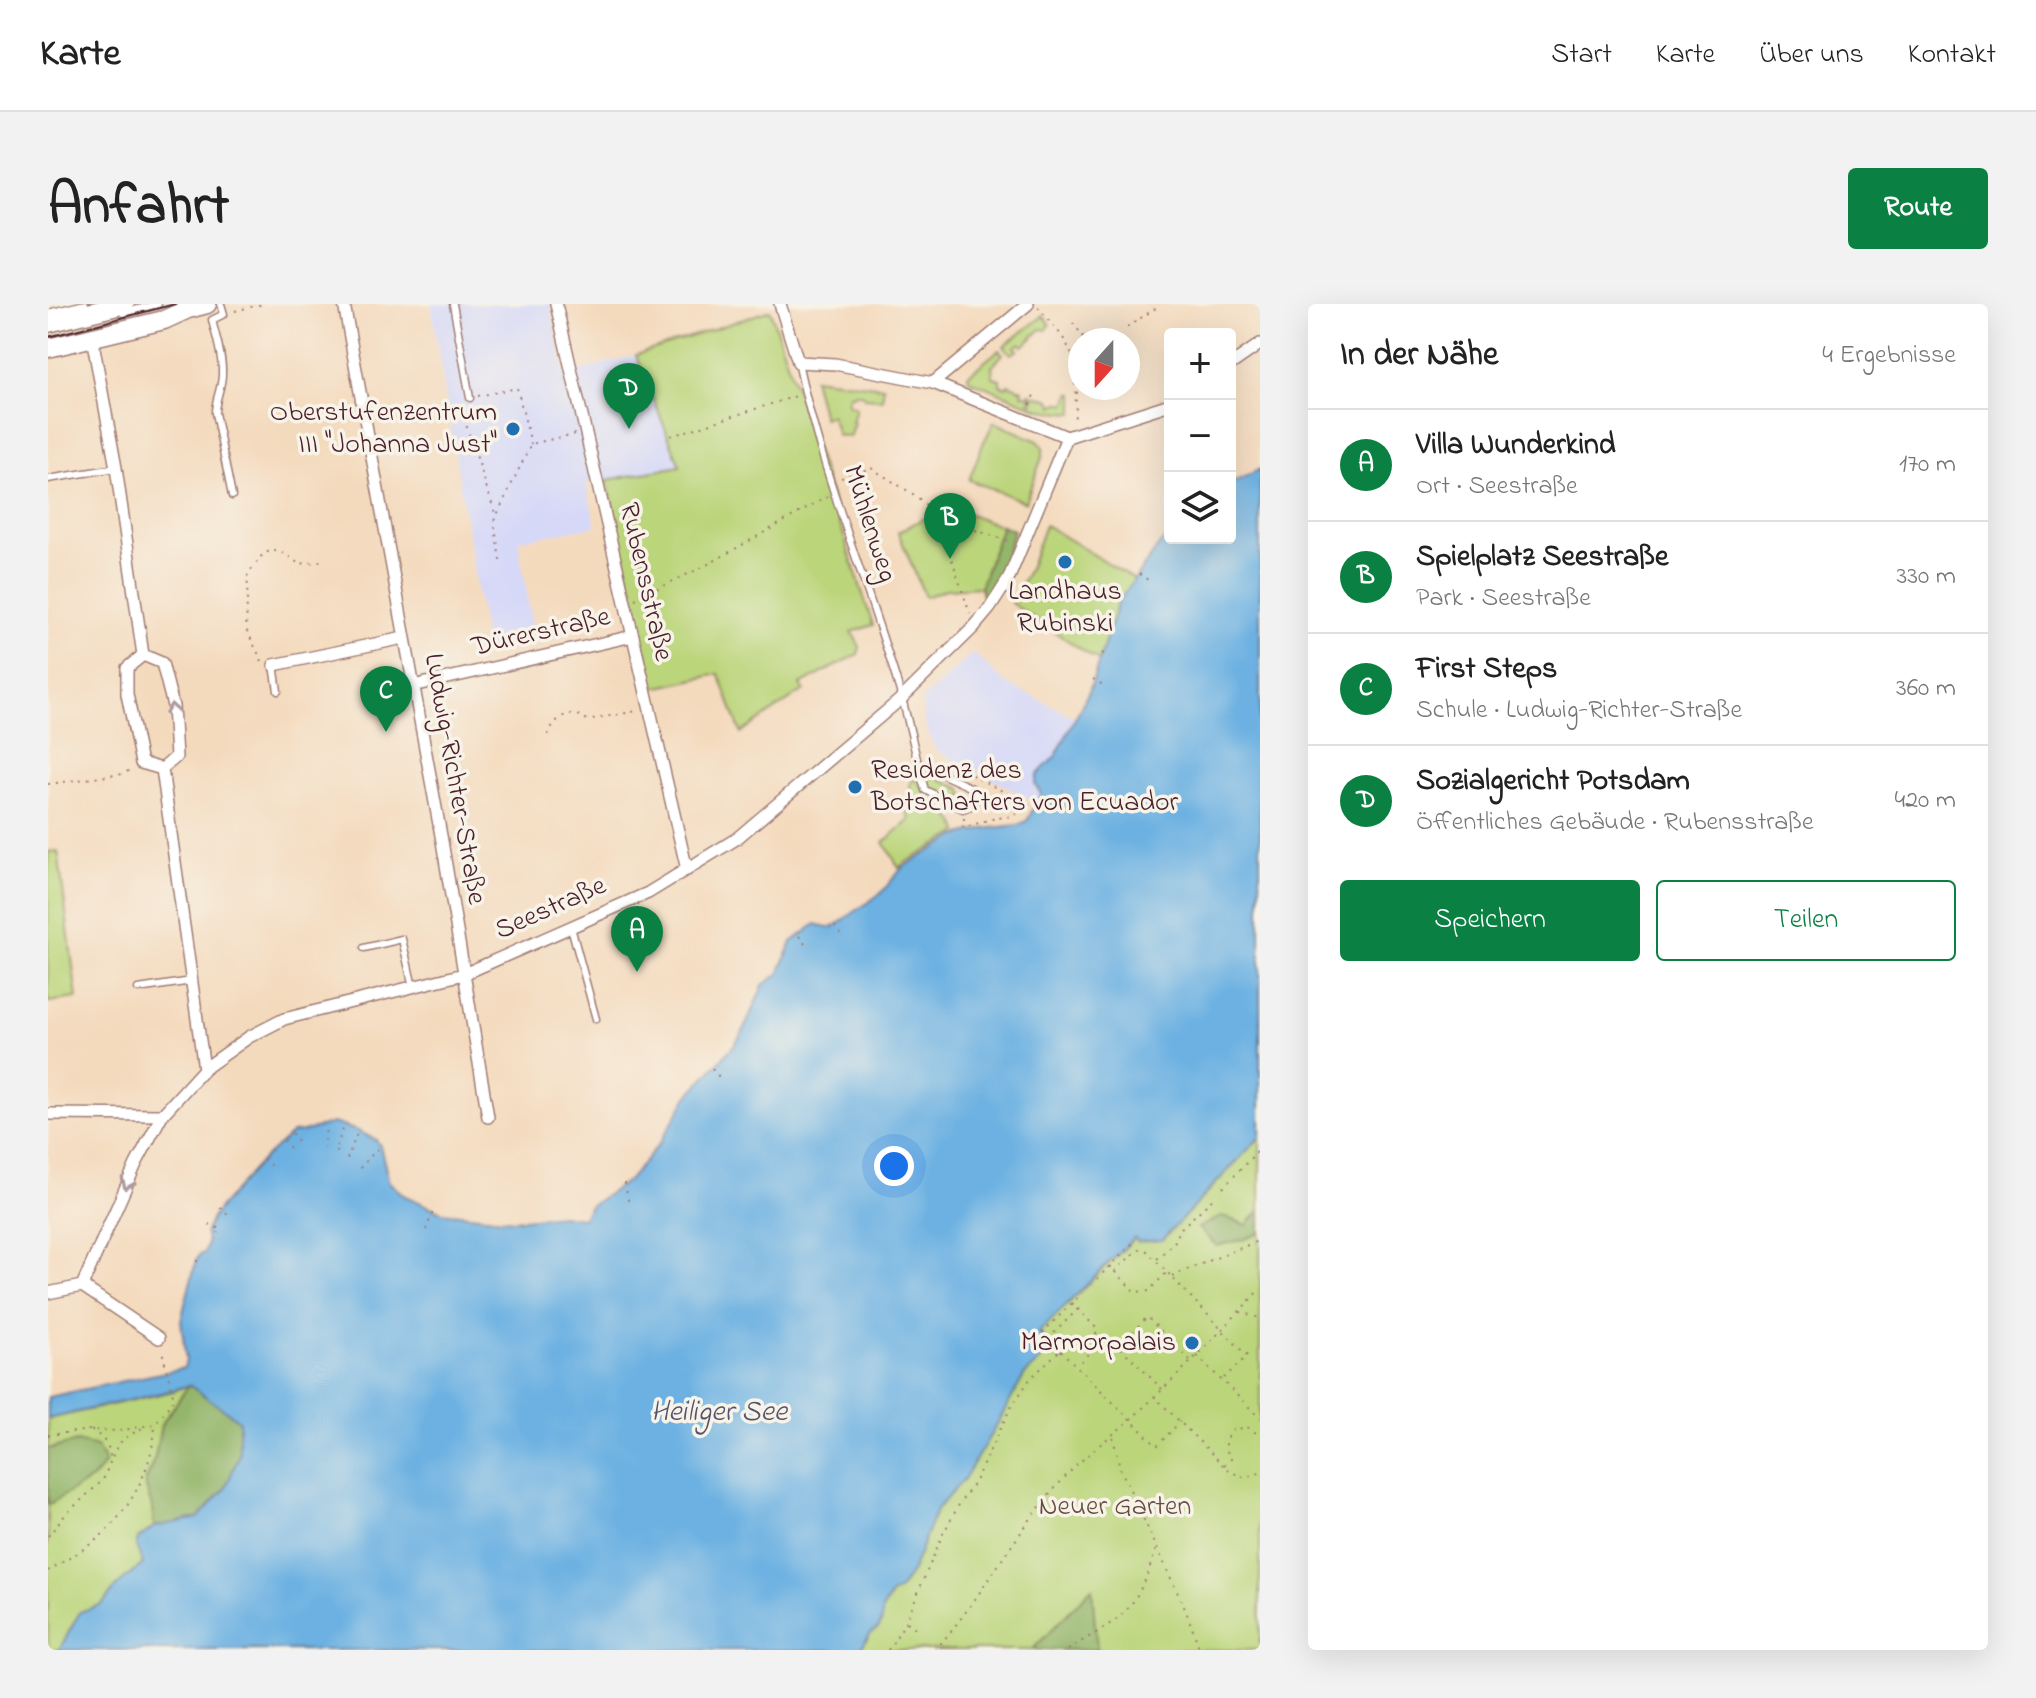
<!DOCTYPE html>
<html lang="de">
<meta charset="utf-8">
<style>
body{margin:0;font-family:"Indie Flower",sans-serif;background:#f2f2f2;color:#222}
.controls{position:absolute;right:24px;top:24px;display:grid;overflow:hidden;border-radius:8px;box-shadow:0 8px 32px #0002}
.controls button{width:72px;height:72px;display:grid;place-items:center;padding:0;border:0;border-bottom:2px solid #e0e0e0;background:#fff;color:#222;font:40px sans-serif}
.compass{position:absolute;left:1020px;top:24px;width:72px;height:72px;border-radius:50%;background:#fff;box-shadow:0 8px 32px #0002;rotate:201deg}
.you{position:absolute;left:846px;top:862px;width:28px;height:28px;margin:-20px;border:6px solid #fff;border-radius:50%;background:#1a73e8;box-shadow:0 0 0 12px #1a73e833}
.badge{display:grid;place-items:center;width:52px;height:52px;border-radius:50%;background:#0b8043;color:#fff;font-size:26px;font-weight:700}
.pin{position:absolute;translate:-50% -66px;filter:drop-shadow(0 2px 4px #0008)}
.pin::after{content:'';position:absolute;top:42px;width:28px;height:24px;background:inherit;clip-path:polygon(0 0,100% 0,50% 100%)}
.list{margin:0;padding:0;list-style:none}
h2{display:flex;justify-content:space-between;align-items:center;height:104px;margin:0;padding:0 32px;font-size:34px}
h2 small{font-size:26px;font-weight:400;color:#767676}
.list li{display:grid;grid-template-columns:52px 1fr auto;gap:24px;align-items:center;box-sizing:border-box;height:112px;padding:0 32px;border-top:2px solid #e0e0e0}
.list b{display:block;font-size:30px;white-space:nowrap}
.list p{margin:0;font-size:26px;white-space:nowrap;color:#767676}
.list em{font-size:26px;font-style:normal;color:#767676}
.actions{display:flex;gap:16px;padding:24px 32px}
.actions a{flex:1;padding:18px 0;border:2px solid #0b8043;border-radius:8px;text-align:center;font-size:28px;color:#0b8043}
.actions .main{background:#0b8043;color:#fff}
.icon{flex:none;width:44px;height:44px;fill:none;stroke:currentColor;stroke-width:2;stroke-linecap:round;stroke-linejoin:round}
.map{position:relative;flex:none;width:1212px;height:1346px;overflow:hidden;border-radius:8px}
header{display:flex;align-items:center;gap:48px;box-sizing:border-box;height:112px;padding:0 40px;background:#fff;border-bottom:2px solid #e0e0e0}
header strong{font-size:38px}
nav{display:flex;gap:44px;margin-inline-start:auto;font-size:28px}
.intro{display:flex;align-items:center;justify-content:space-between;box-sizing:border-box;height:192px;padding:0 48px}
h1{margin:0;font-size:56px}
.button{padding:20px 36px;border-radius:8px;background:#0b8043;color:#fff;font-size:28px;font-weight:700}
main{display:flex;gap:48px;padding:0 48px}
aside{flex:1;background:#fff;border-radius:8px;box-shadow:0 8px 32px #0002}
.map>svg:first-child{display:block}
</style>
<header>
<strong>Karte</strong>
<nav><a>Start</a><a>Karte</a><a>Über uns</a><a>Kontakt</a></nav>
</header>
<div class="intro"><h1>Anfahrt</h1><a class="button">Route</a></div>
<main>
<div class="map">
<svg width="1212" height="1346" viewBox="0 0 1212 1346">
<rect width="100%" height="100%" fill="#f7f3e8"/>
<filter id="ink" filterUnits="userSpaceOnUse"><feTurbulence type="fractalNoise" baseFrequency=".0125" numOctaves="2"/><feDisplacementMap in="SourceGraphic" scale="16" xChannelSelector="R" yChannelSelector="G"/><feConvolveMatrix kernelMatrix="1 2 1 2 8 2 1 2 1" color-interpolation-filters="sRGB"/></filter>
<filter id="wash" filterUnits="userSpaceOnUse"><feTurbulence type="fractalNoise" baseFrequency=".006" numOctaves="4" result="noise"/><feDisplacementMap in="SourceGraphic" scale="32" xChannelSelector="R" yChannelSelector="G"/><feGaussianBlur stdDeviation="1.8" result="paint"/><feColorMatrix in="noise" values="0 0 0 0 0 0 0 0 0 0 0 0 0 0 0 0 0 1.4 0 .05"/><feComposite in="paint" operator="in"/></filter>
<g filter="url(#wash)">
<rect width="100%" height="100%" fill="#f4dabd"/>
<g fill="#d6d8f8">
<path d="M383 0H502L517 71 588 51 632 162 538 179 548 222 470 236 487 340 439 349Z"/>
<path d="M925 349 957 379 1027 413 1008 452 989 471 993 490 989 498 889 447 886 442 877 419 874 396Z"/>
</g>
<g fill="#bbd57a" stroke="#827a52" stroke-width="2">
<path d="M722 6 825 321 804 328 812 343 810 350 752 381 756 386 693 429 671 370 606 384 559 176 632 162 588 51Z"/>
<path d="M995 12 1002 19 999 26 993 25 975 42 972 39 967 43 970 46 963 50 956 42Z"/>
<path d="M951 46 955 50 944 62 945 73 952 75V81L958 83 960 80 975 86 974 90 981 92 982 89 984 90 980 100 921 76 920 71Z"/>
<path d="M765 74 836 83 834 95 816 94V91L806 89 805 91H801L799 100 808 104 804 118 806 119V123H804L802 133 789 131 783 111 775 114Z"/>
<path d="M1023 89 1026 90V109L1001 107 983 102 987 91 1003 96 1006 102 1011 99H1019Z"/>
<path d="M946 118 990 137 995 143V151L977 198 921 176 935 140Z"/>
<path d="M899 202 954 222 932 283 898 285 877 293 850 228Z"/>
<path d="M997 221 1087 276 1070 298 1051 357 963 299 981 265Z"/>
<path d="M887 472 914 485 916 492 909 496 882 483 880 476 883 473Z"/>
<path d="M868 474 879 493 892 501 907 518 911 528 855 560 851 564 836 538 862 516 859 506 863 494 862 479Z"/>
<path d="M10 547 29 694 0 698V548Z"/>
<path d="M1212 833V1346H811L822 1330 831 1323 834 1315V1306L843 1291 851 1286 864 1267 888 1206 916 1175 952 1115 976 1072 991 1057V1028L1087 934 1114 936Z"/>
<path d="M141 1081 106 1223 90 1235 89 1242 95 1260 69 1282 54 1300 32 1308 11 1346H0V1115L126 1087Z"/>
</g>
<g fill="#94b66a" stroke="#6f6a4a" stroke-width="2">
<path d="M954 222 966 226 949 279 936 299 932 283Z"/>
<path d="M1212 906V929L1197 935 1169 942 1150 924 1174 912 1199 921Z"/>
<path d="M141 1081 191 1116V1152L177 1185 150 1214 106 1223 104 1204 97 1179 107 1153 113 1121Z"/>
<path d="M29 1138 49 1143 57 1159 45 1174 0 1201V1145Z"/>
<path d="M1044 1284 1049 1346H984Z"/>
</g>
<path fill="#6cb1e2" stroke="#5b6886" stroke-width="2" d="M1212 165V833L1114 936 1090 938 1086 934 991 1028 995 1032 992 1057 976 1072 952 1115 916 1175 888 1206 864 1267 851 1286 843 1291 834 1306V1315L831 1323 822 1330 811 1346H11L32 1308 54 1300 69 1282 95 1260 88 1242 90 1235 106 1223 150 1214 177 1185 191 1152V1116L141 1081 126 1086 0 1115V1093L136 1064 138 1056 133 1016 148 957 151 951 156 949C160 941 160 937 157 929L164 914 172 903 215 855 244 829 255 828 285 819 310 827 328 836 332 842 341 878 357 892 394 908 466 916 513 911 534 914 542 902 581 876 611 840 640 792 687 740 697 724 715 681 731 670 744 638 768 620 783 624 787 622 833 589 855 563 909 532 935 525 970 521 979 517 993 490 987 480 989 471 1008 452 1042 385 1070 298 1113 239 1122 230V234H1182V180Z"/>
</g>
<g filter="url(#ink)">
<g fill="none" stroke-linecap="round" stroke-linejoin="round">
<g stroke="#9f7c74" stroke-width="9">
<g id="lane">
<path d="M173 0 176 10 164 16C168 33 175 53 174 70 174 84 167 95 167 109L184 192"/>
<path d="M405 0 422 94"/>
<path d="M0 9 37 0"/>
<path d="M75 9 110 0"/>
<path d="M750 58C774 171 820 280 853 391 862 422 868 455 877 486L915 505C922 503 925 502 928 494L924 484 869 459"/>
<path d="M0 175 68 164"/>
<path d="M226 361 230 387"/>
<path d="M523 623 548 715"/>
<path d="M316 644 354 635 365 683"/>
<path d="M90 685 144 677"/>
</g>
</g>
<g stroke="#9f7c74" stroke-width="14">
<g id="street">
<path d="M296 0 394 537 440 813"/>
<path d="M508 0 639 566"/>
<path d="M732 0 750 58 787 60 885 79 1019 133 1122 100"/>
<path d="M44 33 68 164 95 351 79 364V390L93 459 114 465 156 765"/>
<path d="M1182 61 1212 40"/>
<path d="M885 79 980 0"/>
<path d="M95 351 114 359 125 402 128 453 114 465"/>
<path d="M226 361 356 334"/>
<path d="M365 382 585 332"/>
<path d="M0 810 114 811"/>
<path d="M34 982 88 860 114 811 156 765 201 733 236 715 416 670 600 589 688 535 854 394 926 323 942 304 960 276 1019 133"/>
<path d="M34 982 111 1034"/>
<path d="M0 989 34 982"/>
</g>
</g>
<g stroke="#9f7c74" stroke-width="21">
<g id="primary">
<path d="M0 19 77 0"/>
<path d="M0 44 116 16 140 5 159 0"/>
</g>
</g>
<g stroke="#9f7c74" stroke-width="2" stroke-dasharray="2 6" stroke-linecap="butt">
<path d="M990 3 1014 32 1022 46 1027 65 1028 109 1025 117"/>
<path d="M187 7 215 0"/>
<path d="M1025 19 1038 36"/>
<path d="M1079 23 1108 4 1105 0"/>
<path d="M1028 89 1040 86"/>
<path d="M430 92 469 84 483 140"/>
<path d="M414 100 412 102 448 212"/>
<path d="M982 101 986 91"/>
<path d="M623 132 748 92"/>
<path d="M793 174 823 164 868 192 889 211 922 310"/>
<path d="M890 211 906 219 963 238"/>
<path d="M1130 234 1134 237"/>
<path d="M452 256 446 217 483 140 527 130"/>
<path d="M1091 270 1100 276"/>
<path d="M587 295 657 262 779 193"/>
<path d="M1054 349 1061 353"/>
<path d="M214 357 198 325 200 270 215 250 224 246 239 251 251 260 273 257"/>
<path d="M1045 375 1057 382"/>
<path d="M500 431C507 413 522 403 539 416L589 407"/>
<path d="M0 480 75 470 82 466"/>
<path d="M916 514 915 524 943 515 965 512 981 501 916 467"/>
<path d="M787 622 792 630"/>
<path d="M751 632 757 640 762 637"/>
<path d="M664 765 672 774"/>
<path d="M244 829 251 841"/>
<path d="M236 836 242 844 239 846"/>
<path d="M276 845 278 822"/>
<path d="M290 848 287 847 296 822"/>
<path d="M215 855 223 862"/>
<path d="M299 855 310 827"/>
<path d="M312 864 332 842"/>
<path d="M577 879 581 901"/>
<path d="M1175 884 1212 844"/>
<path d="M172 903 183 913"/>
<path d="M161 920 172 925 170 929"/>
<path d="M378 926 386 905"/>
<path d="M1109 955 1128 936 1132 925 1168 892"/>
<path d="M148 957 154 958"/>
<path d="M1062 962 1087 988 1101 987 1118 969"/>
<path d="M1067 967 1090 946 1097 945 1199 1052 1174 1076"/>
<path d="M1124 972 1212 936"/>
<path d="M1049 975 1087 937"/>
<path d="M1024 999 1049 1025 1046 1044 1029 1061"/>
<path d="M1030 1005 1004 1031V1038L1109 1142 1132 1118"/>
<path d="M1192 1008 1212 1014"/>
<path d="M994 1029 1034 989"/>
<path d="M1149 1052 1212 1114"/>
<path d="M1114 1085 1071 1042 1099 1013 1142 1056"/>
<path d="M1106 1092 1181 1167 1195 1173 1212 1169"/>
<path d="M43 1126C55 1133 63 1142 62 1156"/>
<path d="M0 1131 42 1126 71 1127 107 1120 126 1095 114 1047"/>
<path d="M1065 1133 1072 1164 1138 1307 1152 1346"/>
<path d="M1176 1161 1183 1155C1176 1144 1176 1135 1185 1126L1199 1123 1210 1130 1212 1128"/>
<path d="M0 1232 18 1210 55 1176 67 1146 75 1135 94 1124"/>
<path d="M0 1267C19 1255 42 1243 58 1227 85 1201 106 1159 107 1120"/>
<path d="M859 1318 870 1326"/>
<path d="M840 1346 858 1317 894 1232 913 1197 926 1179 962 1105 982 1075 1012 1046"/>
<path d="M887 1346C940 1287 974 1213 1032 1158 1048 1142 1067 1130 1083 1115 1128 1074 1171 1030 1212 985"/>
<path d="M1020 1346C1037 1334 1058 1325 1073 1311 1091 1296 1101 1267 1108 1245"/>
</g>
<use href="#lane" stroke="#fff" stroke-width="6"/>
<use href="#street" stroke="#fff" stroke-width="11"/>
<use href="#primary" stroke="#fff" stroke-width="18"/>
<path stroke="#4a1f2b" stroke-width="2" d="M0 33 127 0"/>
</g>
<defs><path id="oneway-chevron" d="M-2-3.5L2.5 0L-2 3.5" fill="none" stroke-width="1.6" stroke-linecap="round" stroke-linejoin="round" transform="scale(2)"/></defs>
<g stroke="#ae9aa0">
<use href="#oneway-chevron" transform="translate(124 405) rotate(-98)"/>
<use href="#oneway-chevron" transform="translate(79 880) rotate(114)"/>
</g>
</g>
<g fill="#1f6fb2" stroke="#f7f3e8" stroke-width="3">
<circle cx="465" cy="125" r="8"/>
<circle cx="1017" cy="258" r="8"/>
<circle cx="807" cy="483" r="8"/>
<circle cx="1144" cy="1039" r="8"/>
</g>
<g text-anchor="middle" dominant-baseline="central" stroke-width="7" stroke-linejoin="round" paint-order="stroke">
<g font-size="28" fill="#4a1f2b" stroke="#f7f3e8" text-anchor="end">
<text x="449" y="109">Oberstufenzentrum<tspan x="449" dy="32">III "Johanna Just"</tspan></text>
<text x="1017" y="288" text-anchor="middle">Landhaus<tspan x="1017" dy="32">Rubinski</tspan></text>
<text x="823" y="467" text-anchor="start">Residenz des<tspan x="823" dy="32">Botschafters von Ecuador</tspan></text>
<text x="1128" y="1039">Marmorpalais</text>
</g>
<g font-size="28" fill="#4a1f2b" stroke="#f7f3e8">
<text transform="translate(821 220) rotate(72)">Mühlenweg</text>
<text transform="translate(597 278) rotate(77)">Rubensstraße</text>
<text transform="translate(493 329) rotate(-13)">Dürerstraße</text>
<text transform="translate(406 475) rotate(80)">Ludwig-Richter-Straße</text>
<text transform="translate(503 605) rotate(-24)">Seestraße</text>
</g>
<g font-size="28" fill="#664c3f" stroke="#f7f3e8">
<text x="1067" y="1203">Neuer Garten</text>
</g>
<g font-size="30" font-style="italic" fill="#56526b" stroke="#f7f3e8">
<text x="671" y="1109">Heiliger See</text>
</g>
</g>
</svg>
<div class="controls">
<button>+</button>
<button>−</button>
<button><svg class="icon" aria-label="layers" viewBox="0 0 24 24"><path d="M12 4l9 5-9 5-9-5zM3 14l9 5 9-5"/></svg></button>
</div>
<svg class="compass" viewBox="-18 -18 36 36"><path d="M0-13l5 13h-10z" fill="#e53935"/><path d="M0 13l5-13h-10z" fill="#767676"/></svg>
<div class="you"></div>
<div class="pin badge" style="left:589px;top:668px">A</div>
<div class="pin badge" style="left:902px;top:255px">B</div>
<div class="pin badge" style="left:338px;top:428px">C</div>
<div class="pin badge" style="left:581px;top:125px">D</div>
</div>
<aside>
<h2>In der Nähe<small>4 Ergebnisse</small></h2>
<ul class="list">
<li><span class="badge">A</span><div><b>Villa Wunderkind</b><p>Ort · Seestraße</p></div><em>170 m</em></li>
<li><span class="badge">B</span><div><b>Spielplatz Seestraße</b><p>Park · Seestraße</p></div><em>330 m</em></li>
<li><span class="badge">C</span><div><b>First Steps</b><p>Schule · Ludwig-Richter-Straße</p></div><em>360 m</em></li>
<li><span class="badge">D</span><div><b>Sozialgericht Potsdam</b><p>Öffentliches Gebäude · Rubensstraße</p></div><em>420 m</em></li>
</ul>
<div class="actions"><a class="main">Speichern</a><a>Teilen</a></div>
</aside>
</main>
